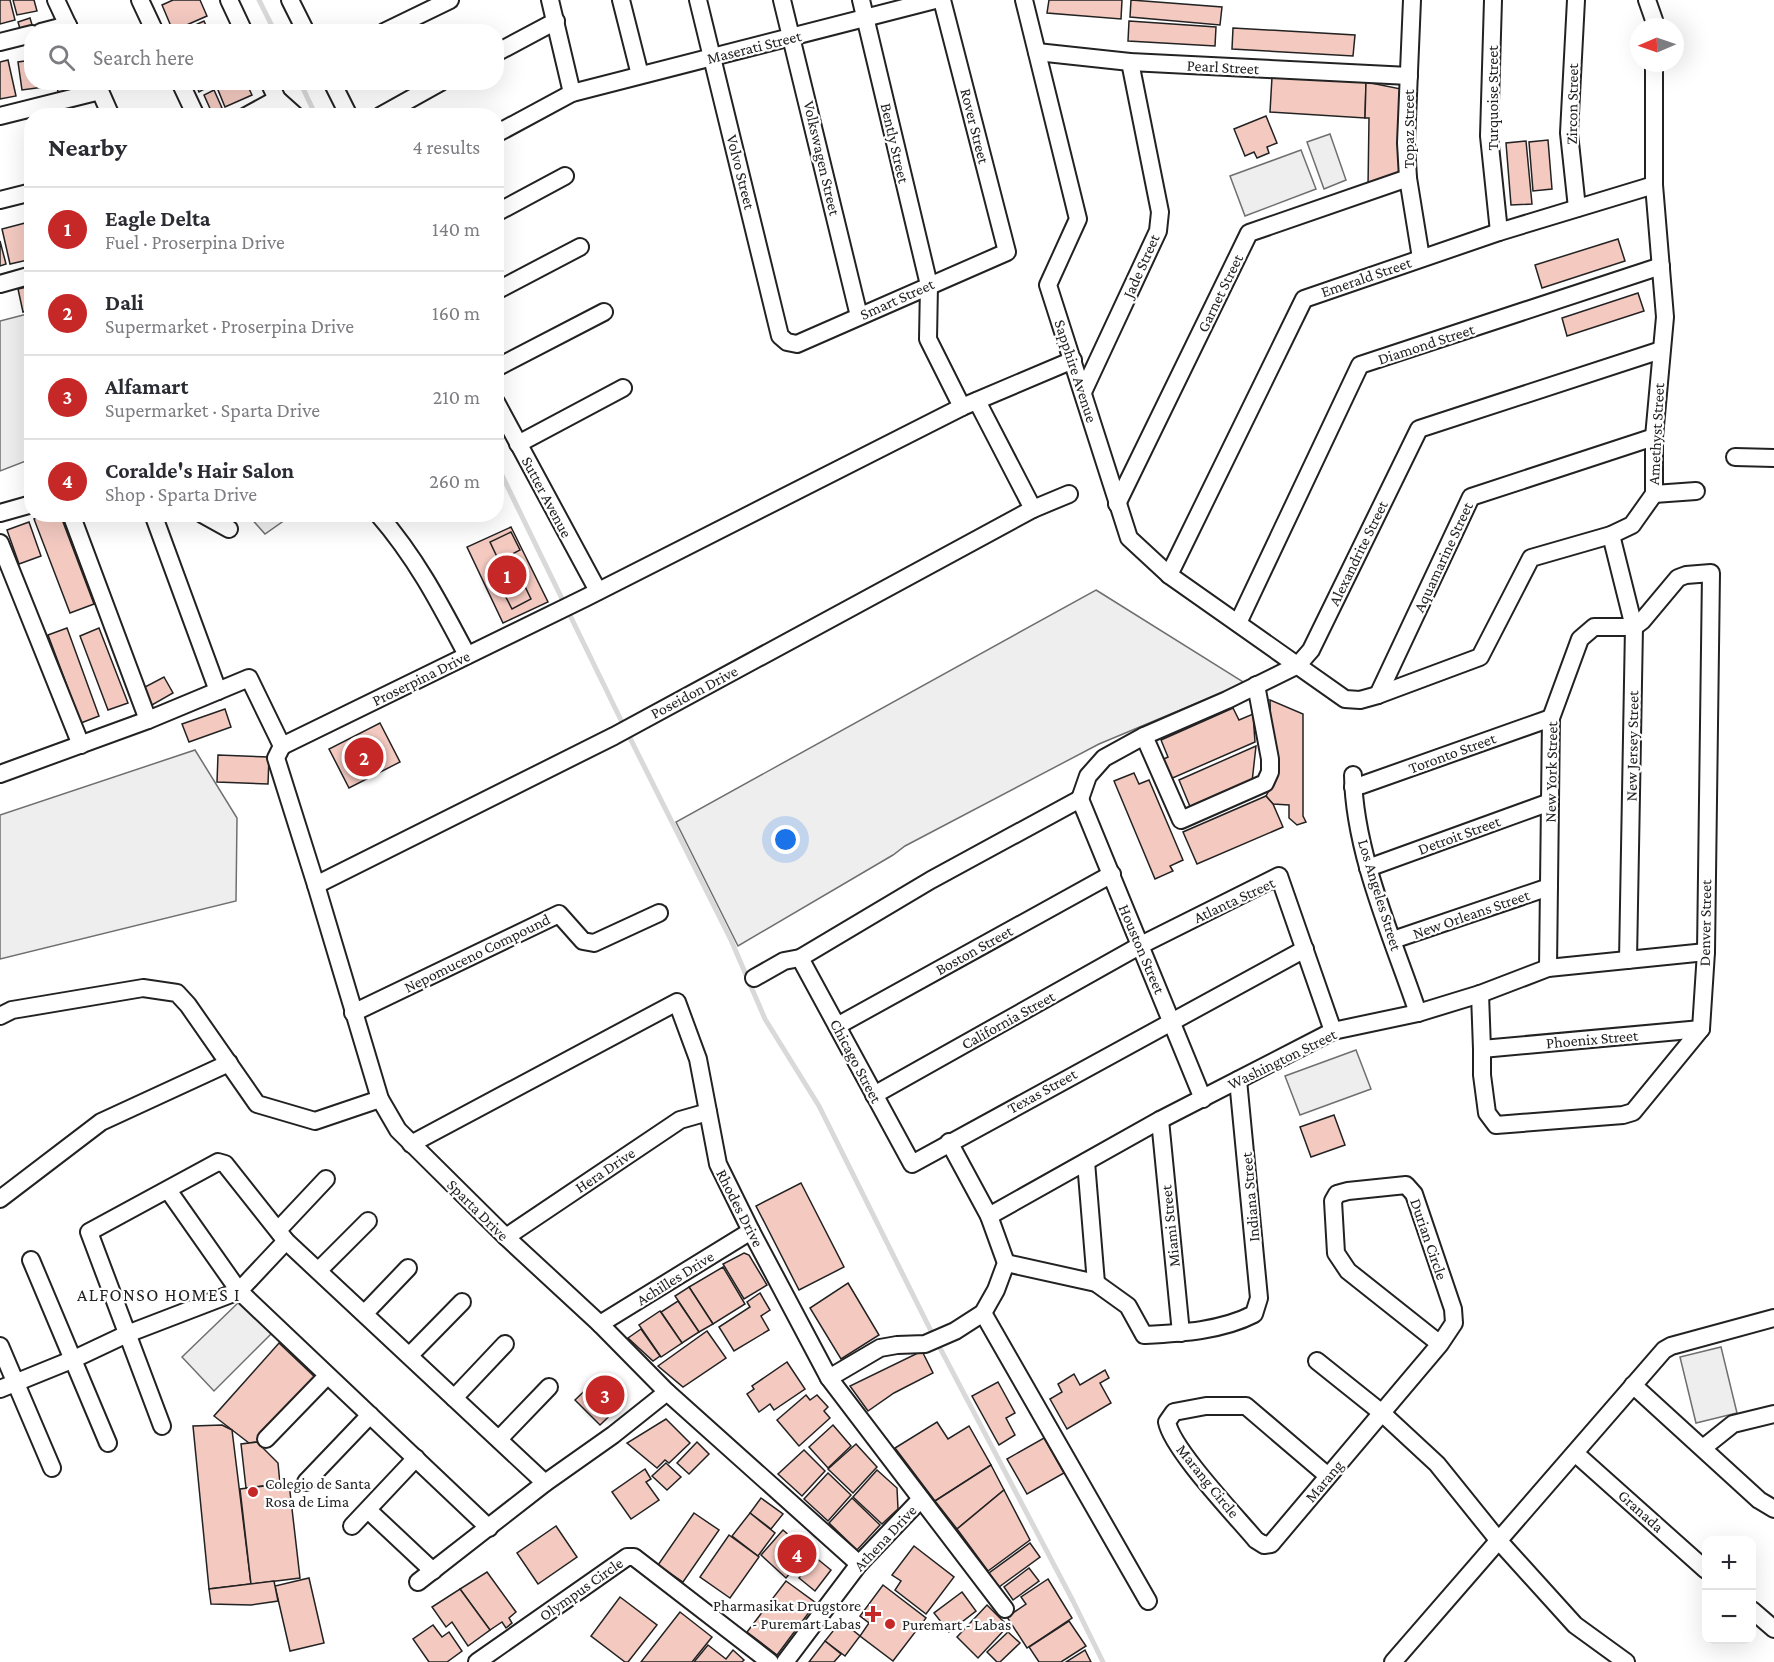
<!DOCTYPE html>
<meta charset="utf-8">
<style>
body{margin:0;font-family:"Crimson Pro",serif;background:#f7f7f7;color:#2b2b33}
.controls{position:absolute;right:18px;bottom:18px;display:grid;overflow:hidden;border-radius:12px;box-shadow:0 6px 24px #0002}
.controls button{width:54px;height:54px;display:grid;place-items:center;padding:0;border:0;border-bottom:2px solid #e1e1e2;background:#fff;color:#2b2b33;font:30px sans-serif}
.compass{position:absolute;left:1630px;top:18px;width:54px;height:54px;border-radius:50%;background:#fff;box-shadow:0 6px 24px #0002;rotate:268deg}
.you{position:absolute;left:786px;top:840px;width:21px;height:21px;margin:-15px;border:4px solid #fff;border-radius:50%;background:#1a73e8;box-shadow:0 0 0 9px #1a73e833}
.badge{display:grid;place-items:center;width:39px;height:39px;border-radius:50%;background:#c62828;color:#fff;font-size:20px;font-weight:700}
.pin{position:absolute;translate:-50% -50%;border:3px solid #fff;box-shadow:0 2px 6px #0006}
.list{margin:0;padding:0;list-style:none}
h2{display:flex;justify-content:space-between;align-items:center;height:78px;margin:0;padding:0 24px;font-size:26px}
h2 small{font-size:20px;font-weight:400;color:#7c7c81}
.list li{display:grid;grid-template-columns:39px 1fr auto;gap:18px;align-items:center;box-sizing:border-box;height:84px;padding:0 24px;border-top:2px solid #e1e1e2}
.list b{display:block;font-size:22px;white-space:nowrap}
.list p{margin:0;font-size:20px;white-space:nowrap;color:#7c7c81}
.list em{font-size:20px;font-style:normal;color:#7c7c81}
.icon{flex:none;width:33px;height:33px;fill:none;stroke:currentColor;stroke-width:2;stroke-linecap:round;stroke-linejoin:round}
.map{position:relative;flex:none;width:1774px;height:1662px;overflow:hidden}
.search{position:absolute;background:#fff;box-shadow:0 6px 24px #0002;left:24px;top:24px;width:480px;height:66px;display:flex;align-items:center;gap:15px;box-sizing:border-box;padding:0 21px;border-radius:24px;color:#7c7c81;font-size:22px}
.panel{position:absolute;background:#fff;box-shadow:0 6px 24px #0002;left:24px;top:108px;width:480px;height:414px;border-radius:24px}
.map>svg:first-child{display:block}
</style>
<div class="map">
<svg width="1774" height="1662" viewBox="0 0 1774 1662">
<rect width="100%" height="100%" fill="#fff"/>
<g fill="#eee" stroke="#6f6f6f" stroke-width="1.5">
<path d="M1330 134 1346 180 1324 189 1307 142Z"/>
<path d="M1301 150 1316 189 1245 216 1230 176Z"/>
<path d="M31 313V459L0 471V321Z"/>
<path d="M248 515H292L265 534Z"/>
<path d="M1096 590 1245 683 1099 744 905 846 893 855 738 946 676 822Z"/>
<path d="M195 750 237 818 236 901 0 959V815Z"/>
<path d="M1356 1050 1371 1089 1300 1115 1285 1076Z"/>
<path d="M240 1301 272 1333 214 1391 182 1357Z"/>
<path d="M1721 1347 1737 1413 1696 1423 1680 1357Z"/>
</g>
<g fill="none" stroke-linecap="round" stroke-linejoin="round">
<g stroke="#d9d9d9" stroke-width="5">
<path d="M259 0 275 32"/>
<path d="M300 82 316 116"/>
<path d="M496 463 619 716 731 940 765 1019 819 1106 929 1327 1073 1601 1103 1662"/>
</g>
</g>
<g fill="#f3c9c0" stroke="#222" stroke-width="1.5">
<path d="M0 0H10L15 20 0 24Z"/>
<path d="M13 0H34L37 11 17 15Z"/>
<path d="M173 0H200L207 16 173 31 162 5Z"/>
<path d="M1049 0H1122L1121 19 1047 13Z"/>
<path d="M1131 0 1222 7 1220 25 1130 17Z"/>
<path d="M30 18 33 28 21 32 18 22Z"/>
<path d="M204 21 209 32H180Z"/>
<path d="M1129 21 1216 27 1215 46 1128 41Z"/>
<path d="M1233 28 1355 35 1353 56 1232 49Z"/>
<path d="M8 60 16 96 0 99V62Z"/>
<path d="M32 60V82H50L51 86 22 90 18 62Z"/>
<path d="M1272 77 1366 82 1365 118 1270 112Z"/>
<path d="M56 82H76L78 93 59 97Z"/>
<path d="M195 82H217L199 92Z"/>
<path d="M222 82H246L252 95 225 107 216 85Z"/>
<path d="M1366 82 1401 89 1400 176 1368 187 1369 118H1365Z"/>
<path d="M214 90 222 108 212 113 204 95Z"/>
<path d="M1266 116 1277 143 1267 147 1269 153 1257 158 1254 152 1245 156 1234 129Z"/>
<path d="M1548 140 1552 189 1533 191 1529 142Z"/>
<path d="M1526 141 1532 204 1511 205 1506 143Z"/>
<path d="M29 222 32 231V259L10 264 2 229Z"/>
<path d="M1618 239 1625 261 1542 288 1535 265Z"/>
<path d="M0 241 6 264 0 266Z"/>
<path d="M32 286V310L23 312 18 289Z"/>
<path d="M1638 293 1644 311 1567 336 1562 318Z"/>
<path d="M46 514H60L94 604 70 613 34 519Z"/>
<path d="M29 522 41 556 19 564 7 530Z"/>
<path d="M511 527 548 602 503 623 467 547Z"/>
<path d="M511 532 520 550 499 561 490 542Z"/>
<path d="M516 568 531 599 512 609 496 578Z"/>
<path d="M67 628 99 716 81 723 48 635Z"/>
<path d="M99 628 128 703 108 710 80 636Z"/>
<path d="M164 677 173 693 152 705 143 688Z"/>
<path d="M1270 700 1303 714V816L1306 822 1297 825 1289 818V805L1273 804 1266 796 1272 785Z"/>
<path d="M1233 708 1239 720 1253 714 1255 742 1168 780 1159 761 1168 757 1161 740Z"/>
<path d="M225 709 231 727 189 742 182 724Z"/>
<path d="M380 723 400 762 349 788 329 749Z"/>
<path d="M1256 746 1252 782 1191 809 1179 780Z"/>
<path d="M218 755 269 757 268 784 217 782Z"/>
<path d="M1134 773 1139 784 1149 780 1183 860 1170 866 1173 871 1155 879 1114 781Z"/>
<path d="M1266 796 1273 804 1283 827 1197 864 1183 832Z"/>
<path d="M1334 1115 1345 1145 1311 1157 1300 1127Z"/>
<path d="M801 1183 844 1267 799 1290 756 1206Z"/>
<path d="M744 1253 749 1255 767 1285 744 1299 723 1264Z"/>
<path d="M723 1267 745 1304 713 1324 689 1287Z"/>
<path d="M848 1283 879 1335 841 1359 810 1308Z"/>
<path d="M689 1287 713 1324 699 1332 675 1296Z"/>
<path d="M760 1293 770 1310 761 1316 769 1330 734 1351 719 1327 750 1307 747 1302Z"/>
<path d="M678 1301 699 1332 682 1343 661 1312Z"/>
<path d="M660 1311 682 1343 661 1357 639 1325Z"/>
<path d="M641 1329 660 1356 653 1361 628 1338Z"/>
<path d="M707 1331 726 1358 683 1387 658 1366Z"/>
<path d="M279 1343 318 1380 258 1442 249 1443 214 1416Z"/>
<path d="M922 1351 933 1373 894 1393 868 1411 850 1386Z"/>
<path d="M787 1362 805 1389 774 1410 770 1404 759 1412 747 1394 754 1389 752 1386Z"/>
<path d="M1105 1370 1109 1378 1100 1383 1111 1403 1067 1429 1050 1399 1062 1392 1058 1384 1074 1374 1080 1385Z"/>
<path d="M600 1376 625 1401 600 1425 575 1400Z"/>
<path d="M998 1382 1015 1413 1006 1418 1015 1435 999 1445 972 1396Z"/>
<path d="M806 1395 810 1400 817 1395 828 1407 824 1411 830 1418 799 1446 777 1420Z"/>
<path d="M666 1419 690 1443 669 1463 665 1460 657 1468 627 1443Z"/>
<path d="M937 1422 948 1439 969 1426 991 1465 935 1501 895 1448Z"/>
<path d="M222 1425 232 1430 251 1584 209 1589 193 1426Z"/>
<path d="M833 1425 851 1446 828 1468 809 1447Z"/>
<path d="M1044 1438 1064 1473 1027 1494 1007 1459Z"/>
<path d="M257 1442 278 1463 280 1484 246 1488 241 1444Z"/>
<path d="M697 1442 709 1454 689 1474 677 1463Z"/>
<path d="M856 1444 877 1467 853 1493 828 1469Z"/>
<path d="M804 1450 825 1471 802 1496 778 1474Z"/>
<path d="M666 1463 681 1477 667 1490 652 1476Z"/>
<path d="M991 1465 1004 1490 957 1529 935 1501Z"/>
<path d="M645 1469 651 1479 646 1482 659 1500 631 1519 612 1492Z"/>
<path d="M877 1470 897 1488 898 1509 882 1524 853 1497Z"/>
<path d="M828 1473 851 1495 828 1521 804 1499Z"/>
<path d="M289 1483 300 1578 251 1584 240 1489Z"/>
<path d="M1004 1490 1030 1540 988 1571 957 1529Z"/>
<path d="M761 1498 783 1514 771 1529 750 1513Z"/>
<path d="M852 1498 880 1525 857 1550 829 1523Z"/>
<path d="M694 1513 719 1530 683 1582 658 1565Z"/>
<path d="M750 1513 775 1533 758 1556 732 1536Z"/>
<path d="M556 1526 577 1557 538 1584 517 1553Z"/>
<path d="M783 1530 808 1552 786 1578 761 1555Z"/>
<path d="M729 1535 759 1557 730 1598 700 1577Z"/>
<path d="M1030 1543 1040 1557 999 1587 989 1573Z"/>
<path d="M914 1546 954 1577 926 1614 895 1590 901 1581 892 1575Z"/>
<path d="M815 1557 831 1570 815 1591 799 1578Z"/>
<path d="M1029 1568 1039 1581 1013 1600 1004 1587Z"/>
<path d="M487 1572 516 1612 509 1618 512 1623 506 1628 502 1622 490 1630 460 1589Z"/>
<path d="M309 1578 324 1643 290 1651 275 1586Z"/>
<path d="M1048 1579 1072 1618 1027 1648 1007 1617 1026 1604 1021 1597Z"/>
<path d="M274 1581 278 1601 251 1605 211 1604 209 1589Z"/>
<path d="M786 1581 816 1603 777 1655 747 1632Z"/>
<path d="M883 1585 926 1618 893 1661 860 1636 869 1623 860 1616Z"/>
<path d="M460 1589 490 1630 468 1646 452 1622 446 1627 432 1607Z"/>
<path d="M962 1592 976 1611 949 1632 934 1613Z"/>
<path d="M620 1597 657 1625 628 1662H625L591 1636Z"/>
<path d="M987 1605 1008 1626 978 1658 957 1637Z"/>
<path d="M680 1612 712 1637 692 1662H641Z"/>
<path d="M841 1621 860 1636 845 1656 825 1641Z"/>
<path d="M1069 1621 1086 1646 1061 1662H1039L1029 1647Z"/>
<path d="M433 1625 442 1637 449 1632 462 1651 447 1662H429L413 1639Z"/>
<path d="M1008 1632 1020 1643 1000 1662H997L987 1652Z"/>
<path d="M825 1641 841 1654 834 1662H809Z"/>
<path d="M708 1645 726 1659 733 1650 744 1660 742 1662H694Z"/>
<path d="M1085 1650 1091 1662H1066Z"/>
</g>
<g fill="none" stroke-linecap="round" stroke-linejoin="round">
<g stroke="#222" stroke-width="20">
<g id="minor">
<path d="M56 0 71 32"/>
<path d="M140 0 155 32"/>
<path d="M229 0 244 32"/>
<path d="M290 0 306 32"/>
<path d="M550 0 572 93"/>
<path d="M621 0 640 75"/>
<path d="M698 0 780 336 787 342 797 344 1007 252 942 0"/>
<path d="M782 0 859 316"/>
<path d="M861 0 929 285 928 339 962 407"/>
<path d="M1024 0 1078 219 1048 285 1129 538 1169 575 1345 699 1360 700 1378 695 1480 657 1531 558 1611 535 1632 525 1654 494V437L1665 317 1654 185V63"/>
<path d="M1412 0 1406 143 1408 178 1421 258"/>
<path d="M1493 0 1489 136 1499 232"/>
<path d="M1576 0 1569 133 1577 208"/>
<path d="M1647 0 1654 20V27"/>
<path d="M41 32 68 25"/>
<path d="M384 32 450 0"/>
<path d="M0 42 32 34"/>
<path d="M1037 52 1130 62 1409 76"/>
<path d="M496 53 556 21"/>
<path d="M96 82 111 116"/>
<path d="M180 82 196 116"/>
<path d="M269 82 277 99 296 116"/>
<path d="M332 82 349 116"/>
<path d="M0 116 100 91"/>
<path d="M246 116 277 99"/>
<path d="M380 116 441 82"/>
<path d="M496 134 572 93 935 0"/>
<path d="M0 200 32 192"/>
<path d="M496 213 565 176"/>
<path d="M0 284 32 275"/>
<path d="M496 291 580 247"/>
<path d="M496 368 604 312"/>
<path d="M1083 392 1158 231 1160 212 1130 62"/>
<path d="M977 401 1033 509"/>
<path d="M496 402 598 591"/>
<path d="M518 444 623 388"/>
<path d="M1735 457 1774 458"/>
<path d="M1654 494 1696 491"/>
<path d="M1117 504 1249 233 1408 178"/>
<path d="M0 513 32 504"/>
<path d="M71 514 148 720"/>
<path d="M153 514 218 691"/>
<path d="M202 514 229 529"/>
<path d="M378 514C417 559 440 604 467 655"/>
<path d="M1611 535 1634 627 1628 960"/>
<path d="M0 543 81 745"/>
<path d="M1169 575 1304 299 1499 232 1654 185"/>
<path d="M1238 623 1360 365 1661 266"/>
<path d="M1378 695 1471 497 1654 437"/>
<path d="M1144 736 1181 820 1265 783 1270 772V759L1256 685"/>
<path d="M282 746 276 758 316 885 380 1099 398 1130 506 1237 600 1324 667 1392 859 1564"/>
<path d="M282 746 585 598 962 407 1073 360"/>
<path d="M0 774 148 720 249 678 282 746"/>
<path d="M1353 775C1354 853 1393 939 1418 1013"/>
<path d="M1353 787 1362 785 1551 718"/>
<path d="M1080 799 1088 776 1104 758 1144 736 1227 700 1298 665 1311 650 1419 429 1661 350"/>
<path d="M1080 799 1203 1099"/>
<path d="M1368 868 1550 802"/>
<path d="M316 885 614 736 1033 509 1069 494"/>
<path d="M1393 940 1549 887"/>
<path d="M800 958 912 1164 1305 949"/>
<path d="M754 978 784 961 800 958 931 880 1080 799"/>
<path d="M1480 994 1482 1049V1075L1487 1113 1496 1125 1623 1115 1633 1112 1701 1029 1706 952 1711 573 1686 575 1678 578 1642 621 1634 627H1594L1580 639 1551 718 1548 968"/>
<path d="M353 1013 559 914 583 941 594 943 659 913"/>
<path d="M0 1016 12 1010 143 988 177 993 188 1005 257 1104 315 1121 380 1099"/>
<path d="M837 1026 1112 874"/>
<path d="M1482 1049 1701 1029"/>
<path d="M874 1095 1141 945 1279 876 1333 1031"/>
<path d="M1160 1120 1181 1333"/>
<path d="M411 1144 677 1002 698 1059 718 1164 751 1231 829 1378 1005 1609"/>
<path d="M1086 1162 1096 1283"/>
<path d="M168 1190 239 1291 489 1528"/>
<path d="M0 1199 101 1122 229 1063"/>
<path d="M989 1216 1160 1120 1333 1031 1418 1013 1480 994 1548 968 1706 952"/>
<path d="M279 1229 326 1179"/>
<path d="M506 1237 680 1120 708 1112"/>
<path d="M31 1260 108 1443"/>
<path d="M1006 1263 1096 1283 1128 1306 1144 1335C1181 1333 1221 1331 1254 1314L1259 1298 1238 1080"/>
<path d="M319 1270 368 1221"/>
<path d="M365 1313 408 1268"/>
<path d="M983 1313 1148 1601"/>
<path d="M600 1324 751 1231"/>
<path d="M0 1346 52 1468"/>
<path d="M410 1355 462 1302"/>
<path d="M1317 1361 1382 1413 1437 1464 1499 1541 1575 1625 1626 1662"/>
<path d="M829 1378 880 1348 897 1345 925 1344 955 1331 983 1313 996 1290 1006 1263 989 1216 949 1142"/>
<path d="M1633 1385 1759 1500 1774 1509"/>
<path d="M0 1389 74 1359 127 1334 239 1291 286 1241"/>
<path d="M454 1398 505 1344"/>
<path d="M162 1426 89 1232 218 1162 225 1164 286 1241 545 1483"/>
<path d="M266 1439 327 1376"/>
<path d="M499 1439 549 1387"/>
<path d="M1703 1448 1733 1424 1774 1414"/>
<path d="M1575 1453 1706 1570"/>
<path d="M1328 1476 1246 1406H1206L1174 1412 1167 1422C1172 1449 1235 1515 1256 1540L1264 1545 1271 1544 1440 1344 1454 1323 1453 1309 1414 1194 1406 1185 1348 1191 1337 1194 1333 1201 1336 1253 1348 1271 1440 1344"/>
<path d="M306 1482 370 1415"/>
<path d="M368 1510 433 1571"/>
<path d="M352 1526 416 1458"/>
<path d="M418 1582 545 1483 613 1435 667 1392"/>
<path d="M1752 1610 1774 1629"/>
<path d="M477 1662 627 1557H634L770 1662"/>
<path d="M785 1662 859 1564 920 1500"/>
<path d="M1393 1662 1664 1350 1671 1346 1774 1318"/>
</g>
</g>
<use href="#minor" stroke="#fff" stroke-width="16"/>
</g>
<g fill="#c62828" stroke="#fff" stroke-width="2">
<circle cx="253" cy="1492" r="6"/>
<path d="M870 1605h6v6h6v6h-6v6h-6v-6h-6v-6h6z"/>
<circle cx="890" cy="1624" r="6"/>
</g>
<g text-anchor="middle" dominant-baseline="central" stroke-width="4.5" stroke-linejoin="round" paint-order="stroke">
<g font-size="16" fill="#222" stroke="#fff">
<text transform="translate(754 47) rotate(-14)">Maserati Street</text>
<text transform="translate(1223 67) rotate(3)">Pearl Street</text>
<text transform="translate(1492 98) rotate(-90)">Turquoise Street</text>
<text transform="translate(1572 104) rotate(-89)">Zircon Street</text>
<text transform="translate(975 126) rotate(76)">Rover Street</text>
<text transform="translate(1408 129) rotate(-90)">Topaz Street</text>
<text transform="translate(895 143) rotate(77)">Bently Street</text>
<text transform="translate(822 158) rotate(77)">Volkswagen Street</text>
<text transform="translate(741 172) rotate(76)">Volvo Street</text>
<text transform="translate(1141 266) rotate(-66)">Jade Street</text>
<text transform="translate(1366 277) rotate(-19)">Emerald Street</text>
<text transform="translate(1220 293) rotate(-64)">Garnet Street</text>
<text transform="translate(897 299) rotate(-24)">Smart Street</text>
<text transform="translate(1426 344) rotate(-18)">Diamond Street</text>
<text transform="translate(1076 371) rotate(72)">Sapphire Avenue</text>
<text transform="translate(1656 434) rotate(-87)">Amethyst Street</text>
<text transform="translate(547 497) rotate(62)">Sutter Avenue</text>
<text transform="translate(1358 553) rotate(-64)">Alexandrite Street</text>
<text transform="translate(1443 557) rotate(-65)">Aquamarine Street</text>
<text transform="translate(421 678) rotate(-26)">Proserpina Drive</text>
<text transform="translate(694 692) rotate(-28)">Poseidon Drive</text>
<text transform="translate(1632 746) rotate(-89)">New Jersey Street</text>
<text transform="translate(1452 753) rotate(-20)">Toronto Street</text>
<text transform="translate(1551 772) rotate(-89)">New York Street</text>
<text transform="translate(1459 835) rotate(-20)">Detroit Street</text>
<text transform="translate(1380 895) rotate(73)">Los Angeles Street</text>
<text transform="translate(1234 900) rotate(-25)">Atlanta Street</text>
<text transform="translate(1471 914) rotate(-19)">New Orleans Street</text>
<text transform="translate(1705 923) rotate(-89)">Denver Street</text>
<text transform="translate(1142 949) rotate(67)">Houston Street</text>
<text transform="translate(974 950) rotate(-29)">Boston Street</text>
<text transform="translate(477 953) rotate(-26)">Nepomuceno Compound</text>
<text transform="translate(1008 1020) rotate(-29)">California Street</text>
<text transform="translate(1592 1039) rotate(-5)">Phoenix Street</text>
<text transform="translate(1282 1059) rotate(-26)">Washington Street</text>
<text transform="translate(856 1061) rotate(62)">Chicago Street</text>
<text transform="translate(1042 1091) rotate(-29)">Texas Street</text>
<text transform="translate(605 1170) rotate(-34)">Hera Drive</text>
<text transform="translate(1250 1197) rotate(-95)">Indiana Street</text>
<text transform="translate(740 1208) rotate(63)">Rhodes Drive</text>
<text transform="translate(478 1210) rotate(45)">Sparta Drive</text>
<text transform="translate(1170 1226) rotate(-96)">Miami Street</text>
<text transform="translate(1429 1239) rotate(71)">Durian Circle</text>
<text transform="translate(675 1278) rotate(-32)">Achilles Drive</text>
<text transform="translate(1208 1481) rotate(51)">Marang Circle</text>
<text transform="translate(1324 1481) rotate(-50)">Marang</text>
<text transform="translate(1641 1511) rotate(42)">Granada</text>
<text transform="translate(885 1538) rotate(-47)">Athena Drive</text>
<text transform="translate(581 1589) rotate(-35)">Olympus Circle</text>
</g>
<g font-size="16" fill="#222" stroke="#fff" text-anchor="start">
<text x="265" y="1483">Colegio de Santa<tspan x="265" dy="18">Rosa de Lima</tspan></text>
<text x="861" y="1605" text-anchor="end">Pharmasikat Drugstore<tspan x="861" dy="18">- Puremart Labas</tspan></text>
<text x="902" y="1624">Puremart - Labas</text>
</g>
<g font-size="18" letter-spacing="1.5" fill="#222" stroke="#fff">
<text x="159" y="1295">ALFONSO HOMES I</text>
</g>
</g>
</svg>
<div class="controls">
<button>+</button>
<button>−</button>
</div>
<svg class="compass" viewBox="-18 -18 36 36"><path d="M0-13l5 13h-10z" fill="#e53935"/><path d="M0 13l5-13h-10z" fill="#7c7c81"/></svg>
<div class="you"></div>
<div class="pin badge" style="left:507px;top:575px">1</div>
<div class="pin badge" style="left:364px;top:757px">2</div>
<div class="pin badge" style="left:605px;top:1395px">3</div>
<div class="pin badge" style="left:797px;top:1554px">4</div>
<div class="search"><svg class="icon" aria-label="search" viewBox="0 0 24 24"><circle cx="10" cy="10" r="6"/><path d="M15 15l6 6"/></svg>Search here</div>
<section class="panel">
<h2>Nearby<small>4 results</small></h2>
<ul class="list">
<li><span class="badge">1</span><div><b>Eagle Delta</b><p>Fuel · Proserpina Drive</p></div><em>140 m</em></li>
<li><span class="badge">2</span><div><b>Dali</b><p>Supermarket · Proserpina Drive</p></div><em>160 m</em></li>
<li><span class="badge">3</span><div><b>Alfamart</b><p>Supermarket · Sparta Drive</p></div><em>210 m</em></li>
<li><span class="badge">4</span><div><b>Coralde's Hair Salon</b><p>Shop · Sparta Drive</p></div><em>260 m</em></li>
</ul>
</section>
</div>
